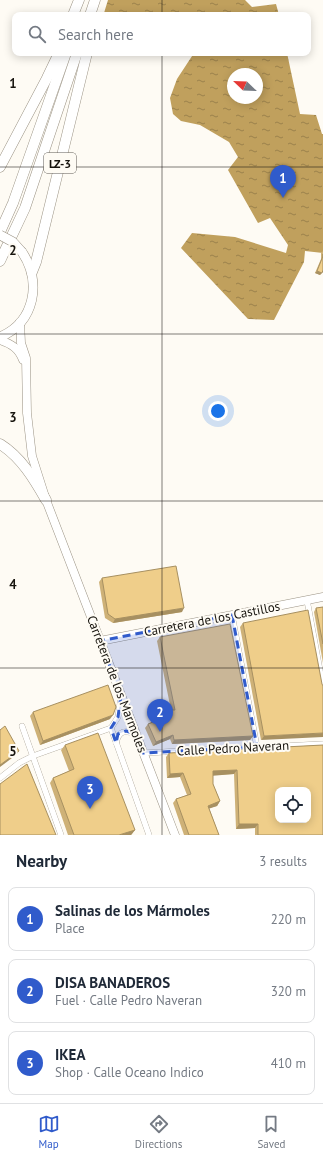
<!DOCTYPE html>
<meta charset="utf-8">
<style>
body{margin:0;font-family:"PT Sans",sans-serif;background:#f6f6f7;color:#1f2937}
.controls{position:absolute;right:12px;bottom:12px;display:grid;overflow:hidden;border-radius:8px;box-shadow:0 2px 10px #0003}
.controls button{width:36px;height:36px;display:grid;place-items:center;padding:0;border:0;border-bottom:1px solid #e0e1e3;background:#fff;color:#1f2937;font:20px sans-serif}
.compass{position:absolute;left:227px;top:68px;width:36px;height:36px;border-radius:50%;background:#fff;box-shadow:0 2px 10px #0003;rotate:293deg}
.you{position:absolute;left:218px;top:411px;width:14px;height:14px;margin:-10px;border:3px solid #fff;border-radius:50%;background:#1a73e8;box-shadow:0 0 0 6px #1a73e833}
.badge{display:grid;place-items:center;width:26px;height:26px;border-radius:50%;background:#305bcb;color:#fff;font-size:13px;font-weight:700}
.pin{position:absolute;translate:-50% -33px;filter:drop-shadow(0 1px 2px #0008)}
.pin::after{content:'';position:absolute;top:21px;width:14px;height:12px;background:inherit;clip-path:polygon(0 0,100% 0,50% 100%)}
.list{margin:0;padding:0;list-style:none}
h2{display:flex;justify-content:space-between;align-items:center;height:52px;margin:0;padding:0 16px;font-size:17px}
h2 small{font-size:13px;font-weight:400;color:#747a83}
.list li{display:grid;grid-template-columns:26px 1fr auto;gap:12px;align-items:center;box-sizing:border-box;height:64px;margin:0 8px 8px;padding:0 8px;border:1px solid #e0e1e3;border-radius:8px}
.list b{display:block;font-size:15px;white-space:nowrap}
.list p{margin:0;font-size:13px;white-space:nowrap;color:#747a83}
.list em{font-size:13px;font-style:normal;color:#747a83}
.icon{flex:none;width:22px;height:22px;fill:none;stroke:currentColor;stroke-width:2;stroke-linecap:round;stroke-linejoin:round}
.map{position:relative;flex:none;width:323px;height:835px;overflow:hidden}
.search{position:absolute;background:#fff;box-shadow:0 2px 10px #0003;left:12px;right:12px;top:12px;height:44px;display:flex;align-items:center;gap:10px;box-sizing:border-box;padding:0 14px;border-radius:8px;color:#747a83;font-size:15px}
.sheet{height:268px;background:#fff}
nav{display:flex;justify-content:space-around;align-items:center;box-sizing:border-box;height:56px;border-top:1px solid #e0e1e3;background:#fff;font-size:11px;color:#747a83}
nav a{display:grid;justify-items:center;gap:2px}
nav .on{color:#305bcb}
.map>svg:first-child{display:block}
</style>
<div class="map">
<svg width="323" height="835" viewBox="0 0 323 835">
<defs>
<pattern id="water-ripples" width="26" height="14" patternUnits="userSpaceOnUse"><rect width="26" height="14" fill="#c0a05d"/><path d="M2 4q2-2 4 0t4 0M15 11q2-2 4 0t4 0" fill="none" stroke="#9b814b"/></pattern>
</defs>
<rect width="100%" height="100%" fill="#fefbf4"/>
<g fill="url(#water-ripples)" fill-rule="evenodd">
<path d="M108 0H245L252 7 276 4 279 15H112L104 13Z"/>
<path d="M194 53H287L300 114 316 115 322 134H323V253L305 251 304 262 274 320 248 319 181 248 192 233 235 237 286 253 288 245 270 218 258 223 232 177 228 170 238 157 229 142 200 125 181 121 173 114 170 98 177 79ZM233 74H257V98H233Z"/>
</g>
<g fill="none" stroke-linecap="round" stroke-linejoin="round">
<g stroke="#9a9283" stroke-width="6">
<g id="street">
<path d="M307 600 323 687"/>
<path d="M232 615 257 747"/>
<path d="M22 726 61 835"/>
<path d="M111 728 149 835"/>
<path d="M116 743C119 730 125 730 136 734"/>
<path d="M143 753 323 744"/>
<path d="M0 778 19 763 33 756 111 728 118 717 121 697"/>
</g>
</g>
<g stroke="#9a9283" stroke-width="9">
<g id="secondary">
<path d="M20 322 21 343 26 358 27 413 32 456 46 500 175 835"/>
<path d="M0 340C12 344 19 349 23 360"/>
<path d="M100 641 323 597"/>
</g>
</g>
<g stroke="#9a9283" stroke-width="10">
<path id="primary" d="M0 337C35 322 42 282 22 252"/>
</g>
<g stroke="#9a9283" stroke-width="11">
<g id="highway">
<path d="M73 15 79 0"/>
<path d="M90 15 95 0"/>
<path d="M0 167 47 78 59 53"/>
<path d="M0 232 13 203 66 53"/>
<path d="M0 261 25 208 77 53"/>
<path d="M32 272 36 262 87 53"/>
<path d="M0 444C21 457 34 479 46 500"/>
</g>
</g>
<use href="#street" stroke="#fff" stroke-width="5.5"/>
<use href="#secondary" stroke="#fff" stroke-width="8"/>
<use href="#primary" stroke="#fff" stroke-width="9"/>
<use href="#highway" stroke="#fff" stroke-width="10"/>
<g stroke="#9a9283" stroke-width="10" stroke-linecap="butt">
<path id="primary-bridge" d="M0 235 13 242 22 252"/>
</g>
<use href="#primary-bridge" stroke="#fff" stroke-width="9"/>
</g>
<g fill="#ceb177">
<path d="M323 251V270L320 275 315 273 321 259V253Z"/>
<path d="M102 578 182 612 113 623 105 618 99 582Z"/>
<path d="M323 607V663L314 612 316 608Z"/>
<path d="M243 623 322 684 261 740 240 627Z"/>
<path d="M160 637 253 736 250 740 172 744 170 739 153 746 145 728 148 724 162 718 161 714 163 710H171L157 641Z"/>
<path d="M33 712 110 719 40 745 30 716Z"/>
<path d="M65 745 135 830 131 835H68L50 783 53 778 69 771 61 750Z"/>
<path d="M323 745V835H255V828L236 829 234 774 213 775V784L220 801 217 806 209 808 219 835H184L173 803 176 799 187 795 180 777 167 778 166 757 169 753Z"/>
</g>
<g fill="#a79061">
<path d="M317 271 322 273 320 275 315 273Z"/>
<path d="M184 608 182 612 113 623 115 619Z"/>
<path d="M113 715 110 719 40 745 43 741Z"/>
<path d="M323 733V737L261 740 264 736Z"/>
<path d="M173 735 170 739 153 746 156 742Z"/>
<path d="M253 736 250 740 172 744 174 740Z"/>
<path d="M19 751 16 755 0 767V765Z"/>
<path d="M237 770 234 774 210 776 213 771Z"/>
<path d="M183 773 180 777 167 778 170 774Z"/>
<path d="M220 801 217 806 205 810 208 806Z"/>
<path d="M239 824H258L255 828 236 829Z"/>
<path d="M135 830 131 835H119Z"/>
</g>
<g fill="#efce8a" stroke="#a79061" fill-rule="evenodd">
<path d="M323 254V270L322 273 317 271 323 256Z"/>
<path d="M176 566 184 608 115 619 108 614 102 578Z"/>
<path d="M323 607V644L316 608Z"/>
<path d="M308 610 322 684 323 686V733L264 736 243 623Z"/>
<path d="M230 624 253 736 174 740 173 735 156 742 148 724 166 717 163 710H175L160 637Z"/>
<path d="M108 685 116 707 113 715 43 741 33 712Z"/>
<path d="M5 726 19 751 0 765V730Z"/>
<path d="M98 733 135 830 119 835H74L53 778 74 769 65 745Z"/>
<path d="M323 745V835H258V824H239L237 770 213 771V784L220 801 208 806 219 835H189L176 799 191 794 183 773 170 774 169 753ZM278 790H308V820H278Z"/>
<path d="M27 764 56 835H0V784Z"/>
</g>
<path fill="#305bcb" fill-opacity="0.2" stroke="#305bcb" stroke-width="3" stroke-dasharray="8 5" stroke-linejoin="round" d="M232 615 257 747 143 753 136 734 126 731 118 734 116 743 111 728 118 717 121 695 100 641Z"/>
<path fill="none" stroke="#17140e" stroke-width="1" stroke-opacity="0.55" d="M162 0V15M162 53V835M0 167H323M0 334H323M0 501H323M0 668H323"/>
<g text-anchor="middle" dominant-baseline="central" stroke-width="4" stroke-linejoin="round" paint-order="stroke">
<rect fill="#fefbf4" stroke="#5c5953" stroke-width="1" x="44" y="153" width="32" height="20" rx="3"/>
<g font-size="12" font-weight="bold" fill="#17140e">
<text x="60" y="163">LZ-3</text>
</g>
<g font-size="13" fill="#17140e" stroke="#fefbf4">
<text transform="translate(212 619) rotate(-11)">Carretera de los Castillos</text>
<text transform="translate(117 684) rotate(69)">Carretera de los Marmoles</text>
<text transform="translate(233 748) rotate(-3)">Calle Pedro Naveran</text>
</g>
</g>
<g font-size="13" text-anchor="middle" font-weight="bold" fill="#17140e" stroke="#fefbf4" stroke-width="4" stroke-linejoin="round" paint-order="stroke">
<text x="13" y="88">1</text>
<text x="13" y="255">2</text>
<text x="13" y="422">3</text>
<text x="13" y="589">4</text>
<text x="13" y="756">5</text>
</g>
</svg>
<div class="controls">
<button><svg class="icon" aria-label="locate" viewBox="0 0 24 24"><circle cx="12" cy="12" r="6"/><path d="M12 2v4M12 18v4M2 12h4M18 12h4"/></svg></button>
</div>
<svg class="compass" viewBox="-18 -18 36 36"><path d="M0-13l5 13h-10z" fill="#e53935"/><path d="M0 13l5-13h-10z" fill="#747a83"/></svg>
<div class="you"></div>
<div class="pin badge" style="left:283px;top:198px">1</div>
<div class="pin badge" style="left:160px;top:732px">2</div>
<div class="pin badge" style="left:90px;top:809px">3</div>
<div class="search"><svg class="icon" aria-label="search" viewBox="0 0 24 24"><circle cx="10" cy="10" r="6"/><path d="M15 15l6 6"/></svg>Search here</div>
</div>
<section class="sheet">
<h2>Nearby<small>3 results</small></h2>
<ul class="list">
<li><span class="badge">1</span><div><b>Salinas de los Mármoles</b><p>Place</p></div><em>220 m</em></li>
<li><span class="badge">2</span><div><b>DISA BANADEROS</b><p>Fuel · Calle Pedro Naveran</p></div><em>320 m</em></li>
<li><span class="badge">3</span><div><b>IKEA</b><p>Shop · Calle Oceano Indico</p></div><em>410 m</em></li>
</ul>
</section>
<nav>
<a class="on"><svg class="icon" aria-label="map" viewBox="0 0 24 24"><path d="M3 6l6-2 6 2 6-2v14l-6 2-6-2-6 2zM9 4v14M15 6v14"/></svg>Map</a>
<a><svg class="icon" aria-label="directions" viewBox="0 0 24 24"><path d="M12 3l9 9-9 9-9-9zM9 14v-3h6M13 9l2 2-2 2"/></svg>Directions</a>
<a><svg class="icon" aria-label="saved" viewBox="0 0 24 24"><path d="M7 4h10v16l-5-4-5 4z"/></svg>Saved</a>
</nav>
